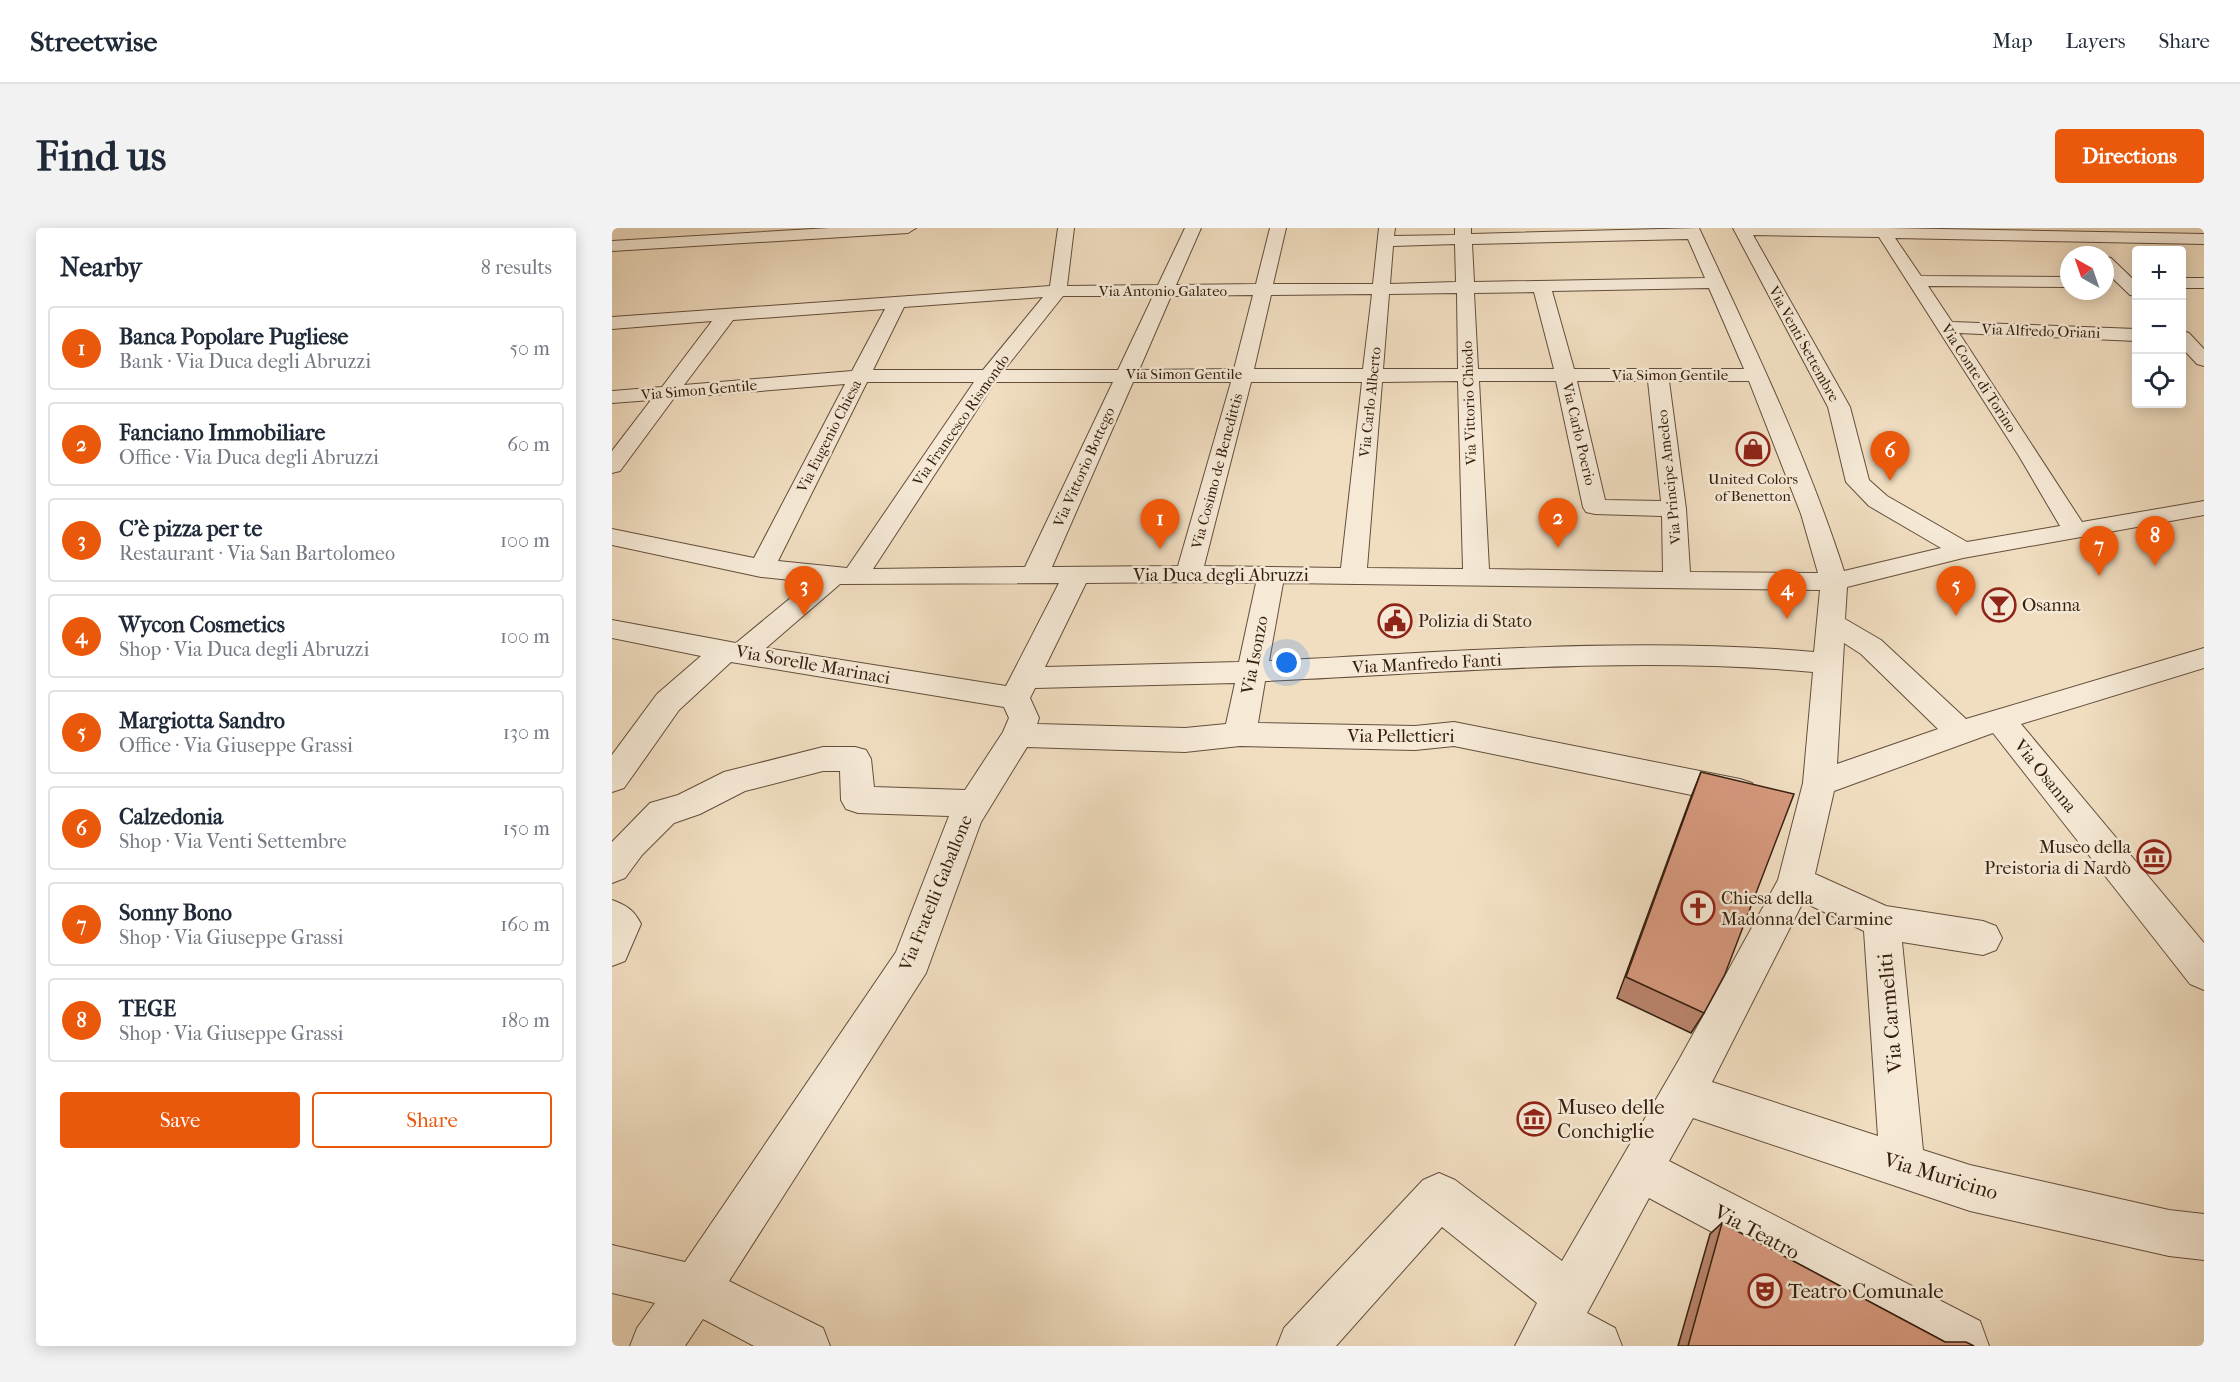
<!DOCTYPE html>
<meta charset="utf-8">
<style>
body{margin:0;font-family:"IM FELL French Canon",serif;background:#f2f2f3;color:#1f2937}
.controls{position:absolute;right:18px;top:18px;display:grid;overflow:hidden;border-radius:6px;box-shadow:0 3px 15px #0003}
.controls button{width:54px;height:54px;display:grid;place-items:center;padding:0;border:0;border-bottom:2px solid #e0e1e3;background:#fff;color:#1f2937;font:30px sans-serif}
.compass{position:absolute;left:1448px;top:18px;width:54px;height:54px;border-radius:50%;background:#fff;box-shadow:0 3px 15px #0003;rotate:320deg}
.you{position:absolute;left:675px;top:435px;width:21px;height:21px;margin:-15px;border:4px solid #fff;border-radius:50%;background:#1a73e8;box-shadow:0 0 0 9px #1a73e833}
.badge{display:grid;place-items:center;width:39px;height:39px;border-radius:50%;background:#ea580c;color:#fff;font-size:20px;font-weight:700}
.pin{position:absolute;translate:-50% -50px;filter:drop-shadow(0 2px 3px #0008)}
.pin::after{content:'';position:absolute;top:32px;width:21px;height:18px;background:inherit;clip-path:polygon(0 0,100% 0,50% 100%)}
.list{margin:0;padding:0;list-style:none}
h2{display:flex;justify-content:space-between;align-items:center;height:78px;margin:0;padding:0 24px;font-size:26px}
h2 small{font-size:20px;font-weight:400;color:#747a83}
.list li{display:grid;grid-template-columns:39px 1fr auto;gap:18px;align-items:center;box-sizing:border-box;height:84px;margin:0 12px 12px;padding:0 12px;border:2px solid #e0e1e3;border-radius:6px}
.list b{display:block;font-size:22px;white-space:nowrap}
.list p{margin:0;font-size:20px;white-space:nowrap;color:#747a83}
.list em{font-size:20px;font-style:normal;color:#747a83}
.actions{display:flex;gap:12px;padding:18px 24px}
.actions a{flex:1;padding:14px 0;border:2px solid #ea580c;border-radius:6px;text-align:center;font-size:21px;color:#ea580c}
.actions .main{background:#ea580c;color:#fff}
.icon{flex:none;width:33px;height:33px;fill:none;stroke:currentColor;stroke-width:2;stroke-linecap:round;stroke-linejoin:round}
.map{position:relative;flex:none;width:1592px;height:1118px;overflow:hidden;border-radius:6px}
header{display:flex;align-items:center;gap:36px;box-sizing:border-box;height:84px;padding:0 30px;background:#fff;border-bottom:2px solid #e0e1e3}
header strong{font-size:28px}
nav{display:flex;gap:33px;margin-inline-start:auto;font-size:21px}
.intro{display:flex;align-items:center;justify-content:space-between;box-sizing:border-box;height:144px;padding:0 36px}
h1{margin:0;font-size:42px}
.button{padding:15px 27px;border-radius:6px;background:#ea580c;color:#fff;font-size:21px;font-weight:700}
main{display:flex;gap:36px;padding:0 36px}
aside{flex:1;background:#fff;border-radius:6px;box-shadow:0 3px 15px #0003}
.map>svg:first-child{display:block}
</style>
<header>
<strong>Streetwise</strong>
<nav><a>Map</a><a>Layers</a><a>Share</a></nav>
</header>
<div class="intro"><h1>Find us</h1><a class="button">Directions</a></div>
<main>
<aside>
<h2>Nearby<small>8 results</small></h2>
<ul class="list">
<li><span class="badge">1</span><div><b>Banca Popolare Pugliese</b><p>Bank · Via Duca degli Abruzzi</p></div><em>50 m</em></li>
<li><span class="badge">2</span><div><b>Fanciano Immobiliare</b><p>Office · Via Duca degli Abruzzi</p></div><em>60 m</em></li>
<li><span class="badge">3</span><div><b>C'è pizza per te</b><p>Restaurant · Via San Bartolomeo</p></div><em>100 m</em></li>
<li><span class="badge">4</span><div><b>Wycon Cosmetics</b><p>Shop · Via Duca degli Abruzzi</p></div><em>100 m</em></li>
<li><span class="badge">5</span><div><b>Margiotta Sandro</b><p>Office · Via Giuseppe Grassi</p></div><em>130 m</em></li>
<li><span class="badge">6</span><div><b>Calzedonia</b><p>Shop · Via Venti Settembre</p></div><em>150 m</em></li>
<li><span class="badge">7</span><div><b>Sonny Bono</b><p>Shop · Via Giuseppe Grassi</p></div><em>160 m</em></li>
<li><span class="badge">8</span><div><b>TEGE</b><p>Shop · Via Giuseppe Grassi</p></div><em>180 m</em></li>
</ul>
<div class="actions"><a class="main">Save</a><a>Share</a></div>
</aside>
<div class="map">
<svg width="1592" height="1118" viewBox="0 0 1592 1118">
<rect width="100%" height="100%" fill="#f1dec1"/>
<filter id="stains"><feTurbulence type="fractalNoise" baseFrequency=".00333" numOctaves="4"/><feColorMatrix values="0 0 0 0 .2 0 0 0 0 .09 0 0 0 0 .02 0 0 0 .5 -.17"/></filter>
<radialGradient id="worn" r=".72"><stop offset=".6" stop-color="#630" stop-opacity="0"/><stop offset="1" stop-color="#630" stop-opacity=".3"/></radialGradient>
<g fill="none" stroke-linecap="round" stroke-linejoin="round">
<g stroke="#644e3b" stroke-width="2">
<g id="minor">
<path d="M217 0H304L296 5 0 23V13Z"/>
<path d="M446 0H462L455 58 546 57 573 0H589L564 57 644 56 658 0H674L661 56H761L767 0H783L782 8 843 7V0H859V6L1087 0C1139 112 1194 225 1232 343L1329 320 1257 278 1234 254 1216 179 1121 0H1277L1592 6V16L1283 10 1309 48 1457 49V59L1316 58 1340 94 1524 101V113L1347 105 1470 294 1592 273V287L1351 330 1235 359 1233 391 1269 412 1354 491 1592 420V440L1409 496 1592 715V762L1578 756 1381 505 1222 563 1203 646 1274 678 1371 693 1384 698 1390 710 1384 722 1371 727 1290 714 1311 922 1358 937 1557 982 1592 986V1032L1557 1028 1358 983 1081 890 1057 933 1368 1093 1377 1118H1312L1037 970 975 1085 1003 1100 1010 1118H903L925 1075 830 999 724 1118H665L672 1100 811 952 827 945 843 952 950 1033 1068 830 1166 652 1191 555 1201 444C1018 427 835 445 653 453L646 495 803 498 842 494 1128 551 1140 555 1145 564 1140 573 1128 577 842 518 803 522 628 518 573 524 415 519 369 594 314 745 117 1053 211 1100 218 1118H142L91 1091 73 1118H18L25 1100 43 1075 0 1065V1017L73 1034 284 724 337 588 246 585 234 581 229 572 228 543H211L133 563 88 586 62 595 30 627 13 650 0 655V614L38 575 66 567 112 544 211 519H243L254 522 259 531 262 559 353 562 391 504 397 490 392 479 119 434 67 482 12 560 0 564V527L45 466 89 428 0 410V392L124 415 198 354 149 349 0 317V301L142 330 233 156 62 170 8 243 0 245V223L39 172 0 175V163L50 159 100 93 0 101V89L438 58ZM1141 7 1267 9 1407 228 1448 298 1355 314 1275 268 1257 252 1238 179ZM1076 11 1093 50 862 54 860 16ZM843 16 844 54 778 56 781 18ZM1097 60 1132 141H962L940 63ZM922 64 942 141H866L862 65ZM845 65 846 141H771L777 66ZM760 66 751 141H642L659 67ZM641 67 622 141 527 142 559 68ZM451 68H541L506 142H392ZM431 69 371 142H261L292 79ZM273 81 240 143 72 157 121 92ZM846 153 851 341 755 340 770 154ZM867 153H944L971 279 974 284 983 286 1050 288 1051 344 877 341ZM965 153H1036L1049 273 993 272ZM1057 153H1137L1189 286 1206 345 1078 344 1074 281ZM255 154H362L235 340 166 333ZM383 154H501L413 339 261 341ZM521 154H619L566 338 440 339ZM639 154H750L729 340 592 338ZM577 354 644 355 627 434 433 439 474 355ZM447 355 394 458 154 420 228 356ZM671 355 1208 362 1202 424C1021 408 838 424 657 433ZM1232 415 1249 426 1326 501 1225 536ZM623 455 614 496 573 500 425 496 427 490 418 470 423 460ZM1191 674 1252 703 1266 908 1100 854Z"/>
<path d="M1493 29 1499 30 1524 54V68L1518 67 1493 43Z"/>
<rect x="1570" y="50" width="22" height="10"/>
<path d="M1570 103 1577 105 1592 121V138L1585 136 1570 120Z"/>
<path d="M0 672C14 677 22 682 29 696L13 733 0 738Z"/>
</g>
</g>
<use href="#minor" fill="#f6ead7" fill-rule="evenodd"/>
</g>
<g fill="#b9846c" stroke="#351e0e" stroke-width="1.5">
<path d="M1089 544 1092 785 1079 805 1005 770 1079 569Z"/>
<path d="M1110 995 1333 1114 1362 1118H1066L1098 1006Z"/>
</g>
<g fill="#d7997e" stroke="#351e0e" stroke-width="1.5">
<path d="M1089 544 1182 566 1113 746 1092 785 1014 749Z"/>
<path d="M1110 995 1333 1114H1354L1362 1118H1076Z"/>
</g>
<defs>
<g id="shop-ring" transform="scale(1.725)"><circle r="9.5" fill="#f6ead7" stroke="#8f2418" stroke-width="1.5"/><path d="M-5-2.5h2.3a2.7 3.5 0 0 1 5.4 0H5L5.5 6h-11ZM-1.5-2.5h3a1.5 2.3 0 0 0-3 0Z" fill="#8f2418"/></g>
<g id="bar-ring" transform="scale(1.725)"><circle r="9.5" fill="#f6ead7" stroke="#8f2418" stroke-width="1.5"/><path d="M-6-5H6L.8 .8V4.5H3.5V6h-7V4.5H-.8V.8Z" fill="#8f2418"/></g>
<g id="civic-ring" transform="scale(1.725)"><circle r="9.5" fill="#f6ead7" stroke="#8f2418" stroke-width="1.5"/><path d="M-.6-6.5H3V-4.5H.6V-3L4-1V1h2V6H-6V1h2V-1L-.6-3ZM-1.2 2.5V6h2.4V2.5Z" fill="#8f2418"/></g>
<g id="museum-ring" transform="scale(1.725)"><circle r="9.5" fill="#f6ead7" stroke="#8f2418" stroke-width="1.5"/><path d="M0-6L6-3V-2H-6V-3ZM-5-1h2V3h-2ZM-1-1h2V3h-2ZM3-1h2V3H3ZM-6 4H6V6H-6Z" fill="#8f2418"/></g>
<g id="church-ring" transform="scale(1.725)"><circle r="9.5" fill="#f6ead7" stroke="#8f2418" stroke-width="1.5"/><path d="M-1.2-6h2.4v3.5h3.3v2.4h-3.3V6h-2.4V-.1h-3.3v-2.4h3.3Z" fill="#8f2418"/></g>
<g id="theatre-ring" transform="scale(1.725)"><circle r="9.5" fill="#f6ead7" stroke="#8f2418" stroke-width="1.5"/><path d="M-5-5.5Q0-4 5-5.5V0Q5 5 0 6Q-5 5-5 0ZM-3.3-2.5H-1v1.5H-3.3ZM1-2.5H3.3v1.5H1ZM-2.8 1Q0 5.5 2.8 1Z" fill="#8f2418"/></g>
</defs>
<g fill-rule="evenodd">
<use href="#shop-ring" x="1141" y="221"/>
<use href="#bar-ring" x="1387" y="377"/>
<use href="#civic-ring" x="783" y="393"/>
<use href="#museum-ring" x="1542" y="629"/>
<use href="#church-ring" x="1086" y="680"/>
<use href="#museum-ring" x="922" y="891"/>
<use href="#theatre-ring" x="1153" y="1063"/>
</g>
<g text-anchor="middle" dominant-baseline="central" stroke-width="5" stroke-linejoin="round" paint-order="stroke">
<g font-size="15" fill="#351e0e" stroke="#f6ead7">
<text x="551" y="63">Via Antonio Galateo</text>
<text transform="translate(1429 103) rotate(2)">Via Alfredo Oriani</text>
<text transform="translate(1192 116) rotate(61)">Via Venti Settembre</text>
<text x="572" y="146">Via Simon Gentile</text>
<text x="1058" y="147">Via Simon Gentile</text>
<text transform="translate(1367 150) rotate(57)">Via Conte di Torino</text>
<text transform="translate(87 162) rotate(-5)">Via Simon Gentile</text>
<text transform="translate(758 174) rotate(-84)">Via Carlo Alberto</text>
<text transform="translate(857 175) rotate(-92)">Via Vittorio Chiodo</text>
<text transform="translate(349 192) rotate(-55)">Via Francesco Rismondo</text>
<text transform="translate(967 206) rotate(77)">Via Carlo Poerio</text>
<text transform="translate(217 208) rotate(-63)">Via Eugenio Chiesa</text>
<text transform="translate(472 239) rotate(-66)">Via Vittorio Bottego</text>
<text transform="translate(605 243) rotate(-75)">Via Cosimo de Benedittis</text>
<text transform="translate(1057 249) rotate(-96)">Via Principe Amedeo</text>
</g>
<g font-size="15" fill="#351e0e" stroke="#f6ead7">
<text x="1141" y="251">United Colors<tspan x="1141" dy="17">of Benetton</tspan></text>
</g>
<g font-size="18" fill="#351e0e" stroke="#f6ead7">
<text x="609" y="347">Via Duca degli Abruzzi</text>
<text transform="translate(643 427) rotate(-79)">Via Isonzo</text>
<text transform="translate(815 436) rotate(-3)">Via Manfredo Fanti</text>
<text transform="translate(201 437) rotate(10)">Via Sorelle Marinaci</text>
<text x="789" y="508">Via Pellettieri</text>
<text transform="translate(1433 548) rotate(51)">Via Osanna</text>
<text transform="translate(324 665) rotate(-68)">Via Fratelli Gaballone</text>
</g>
<g font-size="18" fill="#351e0e" stroke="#f6ead7" text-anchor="start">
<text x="1410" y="377">Osanna</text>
<text x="806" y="393">Polizia di Stato</text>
<text x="1519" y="619" text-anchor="end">Museo della<tspan x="1519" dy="21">Preistoria di Nardò</tspan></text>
<text x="1109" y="670">Chiesa della<tspan x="1109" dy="21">Madonna del Carmine</tspan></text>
</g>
<g font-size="21" fill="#351e0e" stroke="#f6ead7">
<text transform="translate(1278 785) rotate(-95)">Via Carmeliti</text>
<text transform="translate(1329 948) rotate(17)">Via Muricino</text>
<text transform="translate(1145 1004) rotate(28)">Via Teatro</text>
</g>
<g font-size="21" fill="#351e0e" stroke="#f6ead7" text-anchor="start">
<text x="945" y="879">Museo delle<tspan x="945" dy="24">Conchiglie</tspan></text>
<text x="1176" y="1063">Teatro Comunale</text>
</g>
</g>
<rect width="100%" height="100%" filter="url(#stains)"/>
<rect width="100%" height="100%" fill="url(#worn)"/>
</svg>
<div class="controls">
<button>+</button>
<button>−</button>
<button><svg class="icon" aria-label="locate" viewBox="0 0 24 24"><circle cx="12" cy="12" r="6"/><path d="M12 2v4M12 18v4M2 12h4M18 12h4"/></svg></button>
</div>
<svg class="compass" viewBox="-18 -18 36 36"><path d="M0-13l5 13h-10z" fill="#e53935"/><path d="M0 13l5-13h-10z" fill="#747a83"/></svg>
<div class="you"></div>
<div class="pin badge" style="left:548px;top:321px">1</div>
<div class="pin badge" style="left:946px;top:320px">2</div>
<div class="pin badge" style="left:192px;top:388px">3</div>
<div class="pin badge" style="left:1175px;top:391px">4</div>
<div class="pin badge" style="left:1344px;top:388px">5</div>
<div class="pin badge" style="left:1278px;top:253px">6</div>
<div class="pin badge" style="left:1487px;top:348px">7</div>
<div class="pin badge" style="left:1543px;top:338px">8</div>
</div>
</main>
